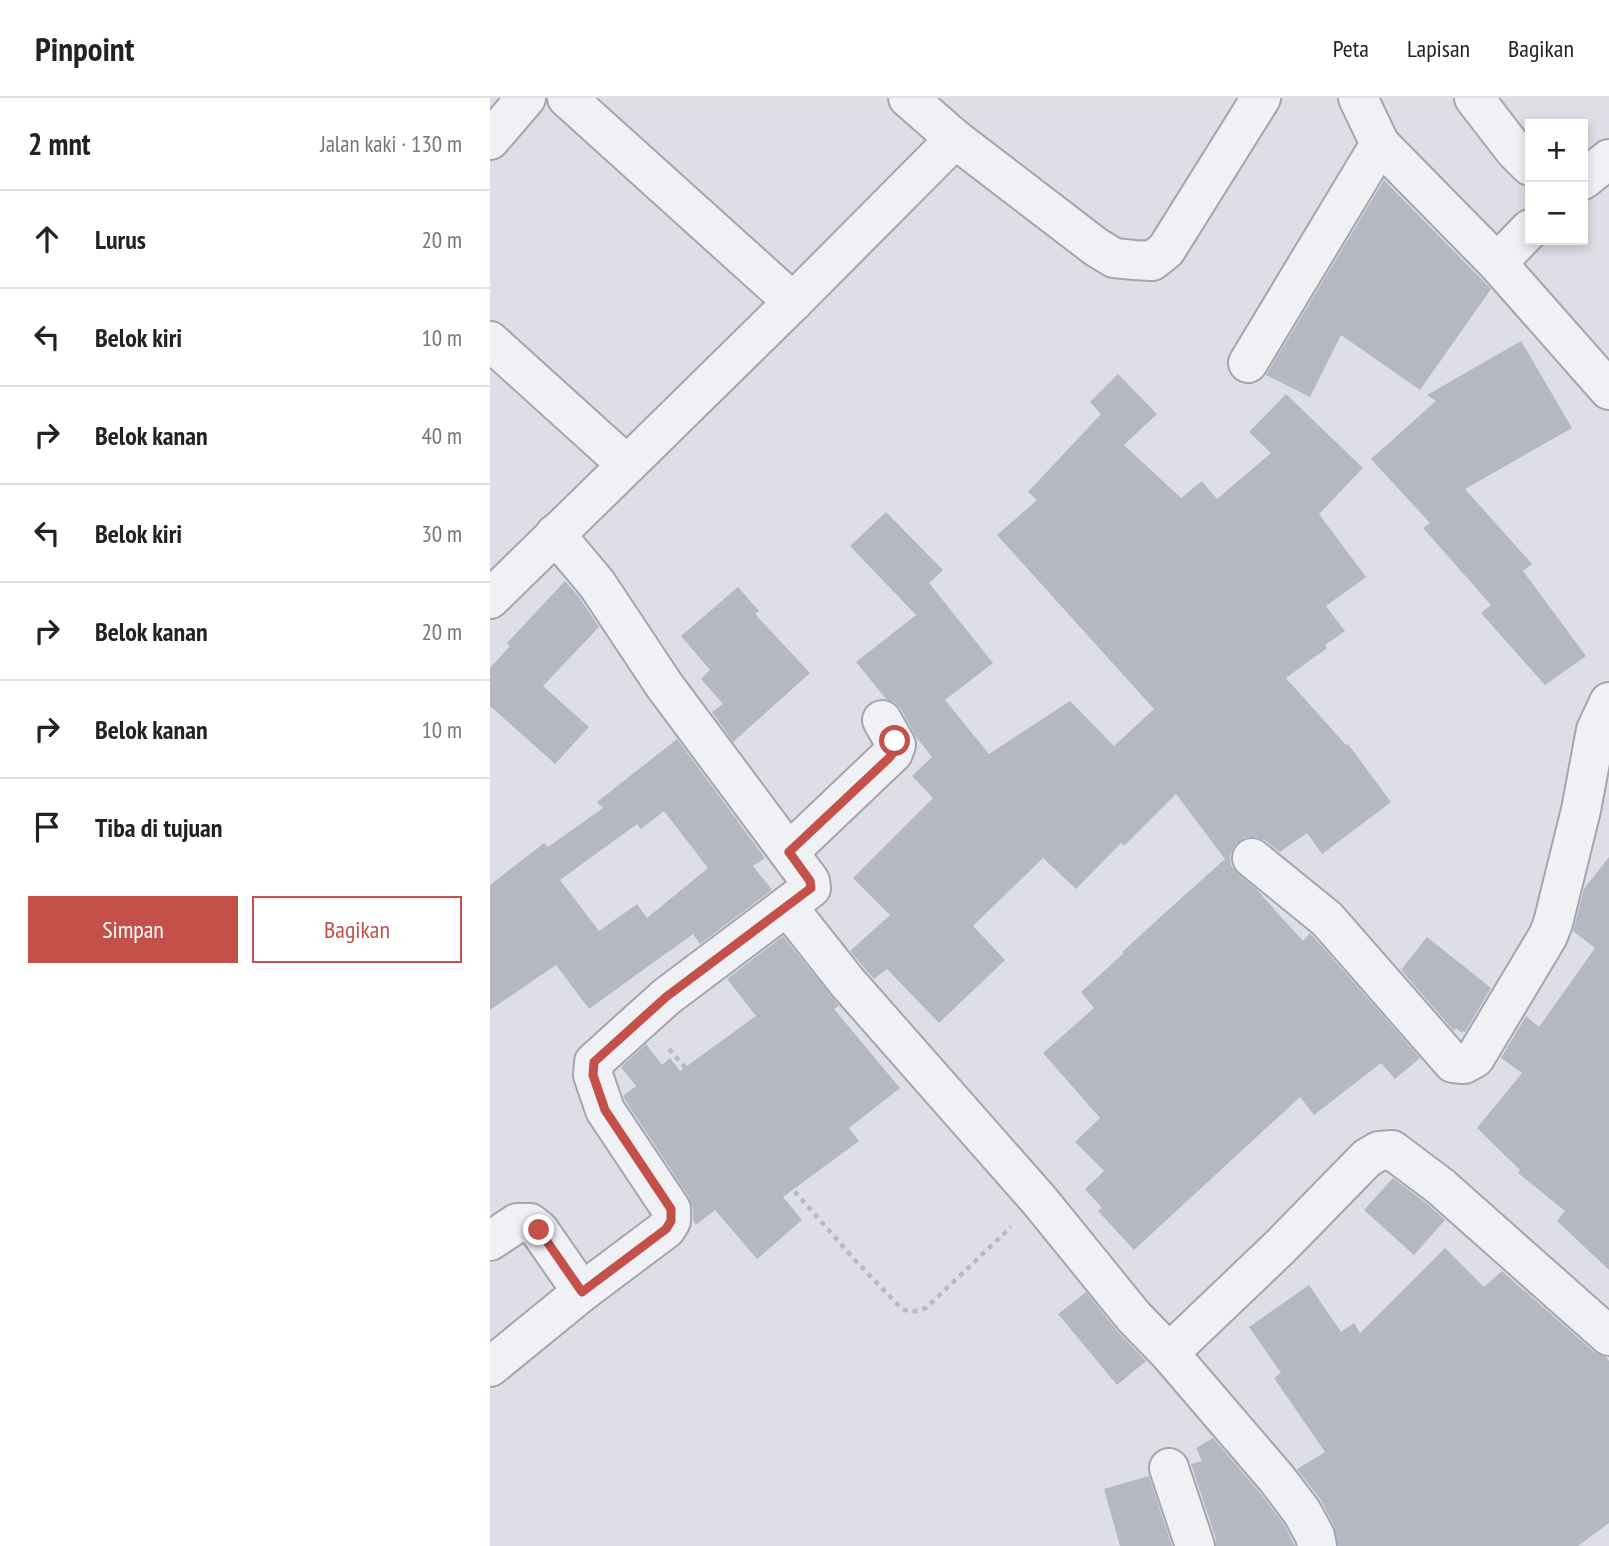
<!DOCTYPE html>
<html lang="id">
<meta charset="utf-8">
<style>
body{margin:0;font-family:"PT Sans Narrow",sans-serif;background:#f2f2f2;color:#222}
.controls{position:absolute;right:21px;top:21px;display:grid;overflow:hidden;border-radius:0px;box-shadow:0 4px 10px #0003}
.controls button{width:63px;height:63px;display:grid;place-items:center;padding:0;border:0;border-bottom:2px solid #e0e0e0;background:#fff;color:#222;font:35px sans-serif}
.stop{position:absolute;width:21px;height:21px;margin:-16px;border:5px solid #c4504a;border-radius:50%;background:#fff}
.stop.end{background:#c4504a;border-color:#fff;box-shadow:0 2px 7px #0008}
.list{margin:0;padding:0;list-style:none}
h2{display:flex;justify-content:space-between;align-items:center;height:91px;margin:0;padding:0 28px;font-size:30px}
h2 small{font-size:23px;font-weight:400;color:#767676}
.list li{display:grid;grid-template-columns:46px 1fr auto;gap:21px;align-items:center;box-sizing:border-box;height:98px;padding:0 28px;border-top:2px solid #e0e0e0}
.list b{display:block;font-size:26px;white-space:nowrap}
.list em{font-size:23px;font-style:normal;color:#767676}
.actions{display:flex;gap:14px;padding:21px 28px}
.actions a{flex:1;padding:16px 0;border:2px solid #c4504a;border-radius:0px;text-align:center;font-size:24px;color:#c4504a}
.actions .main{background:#c4504a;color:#fff}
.icon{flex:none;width:38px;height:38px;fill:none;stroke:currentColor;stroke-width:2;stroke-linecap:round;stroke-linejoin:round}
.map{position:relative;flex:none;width:1119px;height:1448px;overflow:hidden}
header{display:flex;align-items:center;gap:42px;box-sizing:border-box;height:98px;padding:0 35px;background:#fff;border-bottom:2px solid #e0e0e0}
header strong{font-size:33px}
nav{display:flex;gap:38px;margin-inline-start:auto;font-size:24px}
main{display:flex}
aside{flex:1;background:#fff}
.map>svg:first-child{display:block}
</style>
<header>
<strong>Pinpoint</strong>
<nav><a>Peta</a><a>Lapisan</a><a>Bagikan</a></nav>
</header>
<main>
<aside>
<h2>2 mnt<small>Jalan kaki · 130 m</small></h2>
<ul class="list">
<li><svg class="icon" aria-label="ahead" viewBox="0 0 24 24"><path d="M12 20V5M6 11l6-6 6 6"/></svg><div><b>Lurus</b></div><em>20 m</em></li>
<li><svg class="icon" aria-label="left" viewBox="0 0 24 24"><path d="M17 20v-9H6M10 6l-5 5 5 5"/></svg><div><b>Belok kiri</b></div><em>10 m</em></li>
<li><svg class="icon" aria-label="right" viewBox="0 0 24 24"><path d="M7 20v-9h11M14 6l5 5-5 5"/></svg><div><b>Belok kanan</b></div><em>40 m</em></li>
<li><svg class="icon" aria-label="left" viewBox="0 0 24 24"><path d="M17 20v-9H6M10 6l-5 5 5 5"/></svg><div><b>Belok kiri</b></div><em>30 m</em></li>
<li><svg class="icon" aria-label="right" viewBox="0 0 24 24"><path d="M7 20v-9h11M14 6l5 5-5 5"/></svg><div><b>Belok kanan</b></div><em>20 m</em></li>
<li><svg class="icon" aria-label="right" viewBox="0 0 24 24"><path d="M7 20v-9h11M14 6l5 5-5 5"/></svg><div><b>Belok kanan</b></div><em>10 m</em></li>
<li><svg class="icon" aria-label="arrive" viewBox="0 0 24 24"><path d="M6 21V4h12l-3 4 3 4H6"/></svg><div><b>Tiba di tujuan</b></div></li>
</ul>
<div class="actions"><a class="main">Simpan</a><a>Bagikan</a></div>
</aside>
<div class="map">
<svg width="1119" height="1448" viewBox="0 0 1119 1448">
<rect width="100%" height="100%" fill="#dedfe6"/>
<g fill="#b5b8c3" fill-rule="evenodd">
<path d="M894 82 1001 191 930 292 851 237 820 299 776 277Z"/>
<path d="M1031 243 1082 330 975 391 1042 466 1033 473 1096 558 1055 587 991 515 1001 507 933 430 940 425 881 361 946 303 937 297Z"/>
<path d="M628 276 667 316 634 347 691 400 712 383 727 401 781 355 759 334 796 296 873 370 829 416 876 479 836 508 855 533 835 547 837 550 796 580 856 647 858 646 901 704 832 756 817 735 790 754 776 743 766 739H755L745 747 740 757 741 767 748 776 767 792 813 843 820 835 822 837 930 960 905 981 891 965 824 1017 810 999 644 1152 608 1113 612 1110 595 1091 614 1073 585 1044 610 1020 553 955 604 910 591 894 634 855 632 854 677 813 735 761 686 696 634 748 631 745 586 791 553 760 483 828 515 862 449 925 397 871 384 881 360 853 400 817 363 780 443 700 422 678 442 659 426 639 411 611 404 604 396 601 366 564 426 517 360 448 396 414 453 472 439 485 503 565 455 602 499 656 580 603 624 648 664 611 507 437 547 402 538 394 611 316 600 304Z"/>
<path d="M75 483 89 499 109 529 53 588 99 629 65 666 0 608V570L20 548 17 545Z"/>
<path d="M248 489 269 513 265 516 320 575 243 644 222 614 233 606 211 581 220 572 191 538Z"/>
<path d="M187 641 275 760 263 768 282 792 210 846 203 836 99 911 66 867 0 912V787L54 745 58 749 113 710 107 704ZM174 713 218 770 157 820 147 806 109 833 70 782 147 726 151 731Z"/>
<path d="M1119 759V1172L1067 1123 1075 1113 1028 1075 1030 1072 987 1030 1032 975 1011 960 1036 918 1049 929 1105 850 1083 833 1094 791Z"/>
<path d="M293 838 349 908 344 911 410 990 359 1030 369 1043 293 1099 312 1122 267 1161 225 1112 206 1127 203 1123V1111L199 1099 135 1002 133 998 146 988 131 969 156 946 172 967 180 960 190 973 266 918 237 881Z"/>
<path d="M937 839 1001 890 975 934 973 933 972 935 966 930 964 933 911 872Z"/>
<path d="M903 1080 936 1105 955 1122 924 1157 874 1112Z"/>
<path d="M955 1150 994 1189 1012 1173 1104 1254 1116 1259 1119 1263V1425L1088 1448H848L844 1428 830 1401 807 1371 835 1354 784 1280 791 1275 759 1229 819 1187 851 1234 864 1225 870 1235Z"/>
<path d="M596 1194 628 1234 656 1263 627 1287 568 1216Z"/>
<path d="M723 1340 770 1395 794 1426 805 1448H726V1441L701 1366 712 1363 706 1350Z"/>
<path d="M659 1378 682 1448H630L614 1391Z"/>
</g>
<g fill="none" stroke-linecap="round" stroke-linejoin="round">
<g stroke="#a4a5b0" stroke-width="42">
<g id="minor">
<path d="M77 0 303 204 465 41"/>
<path d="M418 0 465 41 606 149 624 160 644 162 662 163 676 152 771 0"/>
<path d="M868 0 890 46 1007 165 1119 292"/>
<path d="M984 0 1025 53 1040 68"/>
<path d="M0 42 36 0"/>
<path d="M1093 82 1119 61"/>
<path d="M1007 165 1040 131"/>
<path d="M0 243 137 367 0 501"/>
<path d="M758 265 890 46"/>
<path d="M137 367 303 204"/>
<path d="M65 436 107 486 174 587 320 783 321 790 297 808 357 884 549 1102 644 1219 679 1255 787 1381 812 1414 825 1438 827 1448"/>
<path d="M299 754 403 655 406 647 392 622"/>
<path d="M762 760 837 821 963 965 974 966 985 960 1058 838 1063 825 1091 712 1106 632 1119 604"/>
<path d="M0 1143 27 1125H40L49 1132 92 1194"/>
<path d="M679 1255 790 1149 877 1060 889 1053 902 1052 950 1088 1119 1238"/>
<path d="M0 1269 92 1194 176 1131 181 1123V1111L115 1012 103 977 104 964 176 899 297 808"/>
<path d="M679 1370 705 1448"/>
</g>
</g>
<path stroke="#b8bac1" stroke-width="4.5" stroke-dasharray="5 5" stroke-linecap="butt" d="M179 951 364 1161 412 1211C421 1214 427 1214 436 1210L521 1129"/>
<use href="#minor" stroke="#f0f1f5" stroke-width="38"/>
</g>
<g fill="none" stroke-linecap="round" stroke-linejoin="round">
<path stroke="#c4504a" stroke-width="9" d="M49 1132 92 1194 176 1131 181 1123V1111L115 1012 103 977 104 964 176 899 321 790 320 783 299 754 399 660 406 651 405 643"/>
</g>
</svg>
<div class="controls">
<button>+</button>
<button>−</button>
</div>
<div class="stop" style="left:405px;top:643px"></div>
<div class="stop end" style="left:49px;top:1132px"></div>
</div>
</main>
